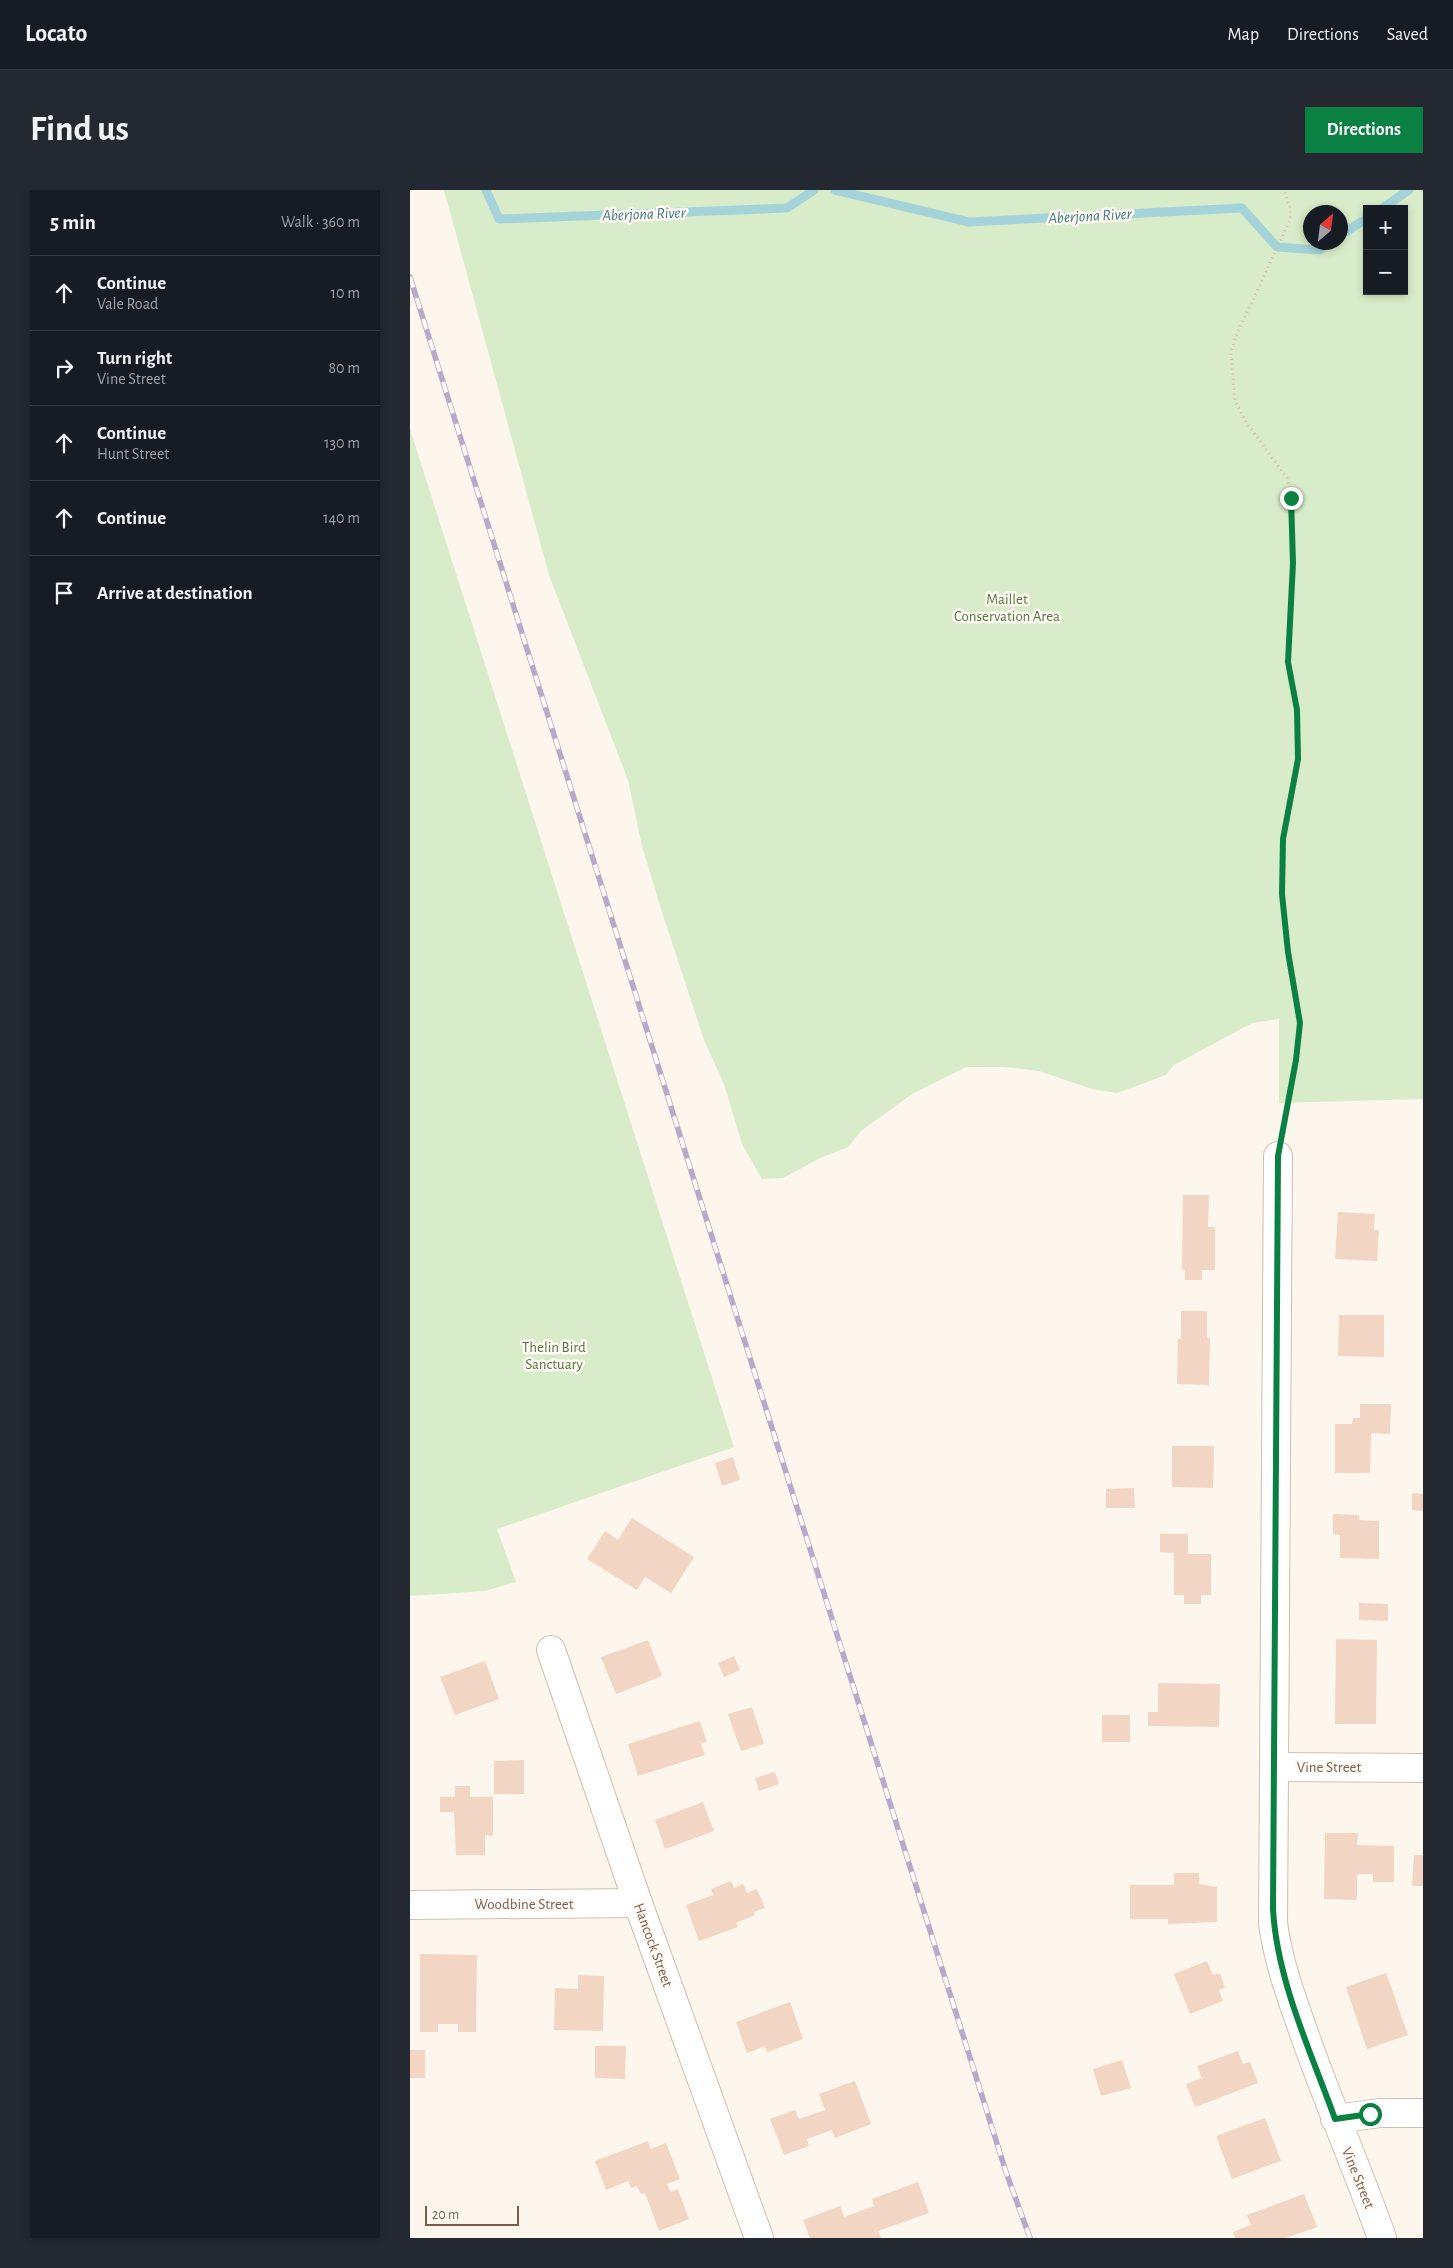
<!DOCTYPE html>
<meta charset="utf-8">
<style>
body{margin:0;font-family:"Alegreya Sans",sans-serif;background:#242831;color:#f1f3f6}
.controls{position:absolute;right:15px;top:15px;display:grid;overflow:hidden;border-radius:0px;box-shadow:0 2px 8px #0003}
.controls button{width:45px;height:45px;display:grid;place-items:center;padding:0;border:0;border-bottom:1px solid #363941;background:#171b24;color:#f1f3f6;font:25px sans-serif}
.compass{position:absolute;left:893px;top:15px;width:45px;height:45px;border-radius:50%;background:#171b24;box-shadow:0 2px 8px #0003;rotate:28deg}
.scale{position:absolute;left:15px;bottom:12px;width:94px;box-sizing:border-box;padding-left:5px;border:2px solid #7a5c4d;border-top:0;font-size:14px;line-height:18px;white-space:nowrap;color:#7a5c4d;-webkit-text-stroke:4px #fffaf3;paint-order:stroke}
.stop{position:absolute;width:15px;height:15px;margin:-11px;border:4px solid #0b8043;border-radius:50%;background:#fff}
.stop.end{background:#0b8043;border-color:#fff;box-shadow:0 1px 5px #0008}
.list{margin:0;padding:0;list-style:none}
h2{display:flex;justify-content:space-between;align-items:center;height:65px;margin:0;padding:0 20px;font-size:21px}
h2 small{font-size:16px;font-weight:400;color:#9ea1a6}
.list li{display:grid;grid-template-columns:32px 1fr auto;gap:15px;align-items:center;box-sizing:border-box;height:75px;padding:0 20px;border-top:1px solid #363941}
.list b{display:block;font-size:19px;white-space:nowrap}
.list p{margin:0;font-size:16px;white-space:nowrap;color:#9ea1a6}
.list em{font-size:16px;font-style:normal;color:#9ea1a6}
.icon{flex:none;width:28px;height:28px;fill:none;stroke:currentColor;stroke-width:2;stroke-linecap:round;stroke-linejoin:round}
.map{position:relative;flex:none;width:1013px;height:2048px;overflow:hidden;border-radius:0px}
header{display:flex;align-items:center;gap:30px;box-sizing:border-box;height:70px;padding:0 25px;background:#171b24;border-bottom:1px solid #363941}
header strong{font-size:24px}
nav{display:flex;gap:28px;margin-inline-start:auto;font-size:18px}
.intro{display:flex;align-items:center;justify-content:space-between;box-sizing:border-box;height:120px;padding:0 30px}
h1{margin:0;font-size:35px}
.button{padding:12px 22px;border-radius:0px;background:#0b8043;color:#fff;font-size:18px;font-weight:700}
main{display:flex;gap:30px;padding:0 30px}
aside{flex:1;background:#171b24;border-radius:0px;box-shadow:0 2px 8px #0003}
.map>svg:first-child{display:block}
</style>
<header>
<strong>Locato</strong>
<nav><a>Map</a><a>Directions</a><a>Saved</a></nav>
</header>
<div class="intro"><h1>Find us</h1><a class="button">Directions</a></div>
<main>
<aside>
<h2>5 min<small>Walk · 360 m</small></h2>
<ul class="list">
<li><svg class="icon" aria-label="ahead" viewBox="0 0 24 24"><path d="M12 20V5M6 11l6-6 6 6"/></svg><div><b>Continue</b><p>Vale Road</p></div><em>10 m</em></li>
<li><svg class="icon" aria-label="right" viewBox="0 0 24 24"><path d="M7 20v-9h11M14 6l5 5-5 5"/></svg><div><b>Turn right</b><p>Vine Street</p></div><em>80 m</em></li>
<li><svg class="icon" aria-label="ahead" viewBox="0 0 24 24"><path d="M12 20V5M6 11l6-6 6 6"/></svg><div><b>Continue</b><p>Hunt Street</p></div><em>130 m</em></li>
<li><svg class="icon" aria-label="ahead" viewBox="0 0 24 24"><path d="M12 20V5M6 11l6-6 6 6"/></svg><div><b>Continue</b></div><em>140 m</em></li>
<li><svg class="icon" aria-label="arrive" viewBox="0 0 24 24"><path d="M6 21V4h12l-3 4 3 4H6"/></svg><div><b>Arrive at destination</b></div></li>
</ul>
</aside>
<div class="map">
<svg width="1013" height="2048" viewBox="0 0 1013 2048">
<rect width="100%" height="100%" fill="#fdf6ec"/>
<g fill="#d8ecc9" fill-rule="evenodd">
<path d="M34 0H1013V909L869 913V829L842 833 764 875 756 885 707 903 682 899 629 881 594 877H556L502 904 451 941 438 957 410 968 373 988 352 989 332 954 314 894 294 850 250 716 232 656 218 590 139 385ZM957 19H994V101H957ZM901 22H931V52H901Z"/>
<path d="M0 239 324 1257 87 1339 106 1392 75 1401 0 1406Z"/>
</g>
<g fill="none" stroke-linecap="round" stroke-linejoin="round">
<g stroke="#a5d3da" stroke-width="9">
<path d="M76 0 89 29 377 18 404 0"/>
<path d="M425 0 559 32 832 18 867 57 909 60 920 52"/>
<path d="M971 19 999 0"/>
<path d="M931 45 957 28"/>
</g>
</g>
<g fill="#f3d5c3">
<path d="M773 1005H799L798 1037H805V1080H792V1090H775V1080L772 1079Z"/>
<path d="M928 1022 965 1024 964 1040H969L967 1071 925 1069Z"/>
<path d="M771 1121H797V1148H800L799 1195 767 1194 768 1149H771Z"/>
<path d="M929 1125H974V1167L928 1166Z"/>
<path d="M950 1214H981L980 1244 961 1243 960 1283H925V1234H942L943 1228H950Z"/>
<path d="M762 1256H804L803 1298 762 1297Z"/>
<path d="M323 1267 330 1290 312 1296 305 1273Z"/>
<path d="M724 1298 725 1318H696V1299Z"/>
<path d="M1002 1303 1013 1304V1321L1002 1320Z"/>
<path d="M923 1324 949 1325V1330L969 1331V1369L930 1368V1345L923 1344Z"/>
<path d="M222 1328 284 1367 261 1403 235 1387 227 1400 177 1369 195 1341 208 1350Z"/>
<path d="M750 1344H778V1364H801V1405H791V1414H774V1405H764V1363L750 1362Z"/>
<path d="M949 1413 978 1414V1431L949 1430Z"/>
<path d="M926 1449 967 1450 966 1534H925Z"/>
<path d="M238 1450 252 1486 206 1504 191 1467Z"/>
<path d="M324 1466 330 1480 314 1487 308 1473Z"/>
<path d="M75 1471 89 1509 45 1525 30 1487Z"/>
<path d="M748 1493 810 1494 809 1537 738 1536V1522H748Z"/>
<path d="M342 1517 354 1554 331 1561 318 1524Z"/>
<rect x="692" y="1525" width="28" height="27"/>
<path d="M290 1531 297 1552 291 1553 295 1565 228 1586 218 1554Z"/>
<path d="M114 1570V1604H84V1571Z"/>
<path d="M365 1582 369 1594 349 1601 345 1588Z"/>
<path d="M45 1596H60V1607H83V1646L75 1645V1665H46L44 1622H30V1607H45Z"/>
<path d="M293 1612 304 1641 255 1659 245 1630Z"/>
<path d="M915 1643H948L947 1655 984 1656V1692H963V1684H947V1710L914 1709Z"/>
<path d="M1004 1665H1013V1696H1002Z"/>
<path d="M764 1683H789V1694L807 1697V1732L758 1734V1729H720V1695H764Z"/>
<path d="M321 1691 324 1698 333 1694 337 1703 347 1699 355 1718 344 1722 345 1725 326 1733 328 1737 289 1751 276 1715 303 1705 301 1699Z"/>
<path d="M10 1764 67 1765 66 1842H48V1834H28V1842H10Z"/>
<path d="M797 1771 803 1785 810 1783 815 1798 809 1800 813 1811 780 1824 764 1784Z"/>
<path d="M976 1783 998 1845 957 1859 936 1797Z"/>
<path d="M168 1785 194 1786 193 1841 144 1840 145 1798 168 1799Z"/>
<path d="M380 1812 393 1849 357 1862 355 1856 337 1863 326 1832Z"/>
<path d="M185 1856H216L215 1889 185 1888Z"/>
<rect x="0" y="1860" width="15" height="28"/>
<path d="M828 1861 833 1874 840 1872 848 1893 785 1917 776 1894 792 1888 787 1876Z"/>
<path d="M712 1870 721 1898 691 1906 683 1879Z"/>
<path d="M445 1891 461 1934 425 1948 422 1940 397 1949 399 1956 374 1965 360 1929 385 1920 389 1929 415 1920 409 1904Z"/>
<path d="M855 1928 871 1971 822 1989 806 1946Z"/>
<path d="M238 1951 241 1959 256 1953 270 1989 257 1994 261 2002 268 1999 279 2029 249 2041 235 2003 231 2004 227 1996 221 1998 218 1991 196 2000 185 1971Z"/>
<path d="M508 1992 519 2023 468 2041 471 2048H400L393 2030 430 2016 434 2027 464 2016 462 2009Z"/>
<path d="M894 2004 907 2037 876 2048H825L823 2042 841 2035 837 2025Z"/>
</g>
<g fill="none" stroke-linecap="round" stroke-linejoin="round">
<g stroke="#d1beb0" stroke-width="30">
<g id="street">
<path d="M868 966 863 1733C868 1772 882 1809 895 1846 919 1914 948 1980 972 2048"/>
<path d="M141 1460 228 1713 349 2048"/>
<path d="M864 1577 1013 1578"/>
<path d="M0 1715 228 1713"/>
<path d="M925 1929 970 1923H1013"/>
</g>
</g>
<path stroke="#d9b8a5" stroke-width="3" stroke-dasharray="1 4" stroke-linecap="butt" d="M873 938 886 870 890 833 872 704 873 649 888 569 887 520 878 472 883 373 881 308 877 288 836 232 825 211 821 164 825 148 880 30V16L874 0"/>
<use href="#street" stroke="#fff" stroke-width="28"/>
<g stroke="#b9a8c9" stroke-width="5.5">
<path id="rail" d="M0 87 596 1982 620 2048"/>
</g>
<use href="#rail" stroke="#fffaf3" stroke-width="4" stroke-dasharray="11" stroke-linecap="butt"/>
</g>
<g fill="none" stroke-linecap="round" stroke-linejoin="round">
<path stroke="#0b8043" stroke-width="6" d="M881 308 883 373 878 472 887 520 888 569 873 649 872 704 878 762 890 833 886 870 868 966 863 1719C867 1791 901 1862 925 1929L960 1924"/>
</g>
<g text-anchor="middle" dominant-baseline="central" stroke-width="5" stroke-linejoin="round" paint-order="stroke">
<g font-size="15" fill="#537a41" stroke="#fffaf3">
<text x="597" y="409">Maillet<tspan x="597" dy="17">Conservation Area</tspan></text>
<text x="144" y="1157">Thelin Bird<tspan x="144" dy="17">Sanctuary</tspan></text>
</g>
<g font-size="15" fill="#7a5c4d" stroke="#fffaf3">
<text x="919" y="1577">Vine Street</text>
<text x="114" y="1714">Woodbine Street</text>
<text transform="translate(243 1755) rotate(70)">Hancock Street</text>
<text transform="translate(948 1988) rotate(68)">Vine Street</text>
</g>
<g font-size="16" font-style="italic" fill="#437c86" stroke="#fffaf3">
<text transform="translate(234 24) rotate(-2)">Aberjona River</text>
<text transform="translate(680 26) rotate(-3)">Aberjona River</text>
</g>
</g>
</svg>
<div class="controls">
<button>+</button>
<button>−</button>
</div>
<svg class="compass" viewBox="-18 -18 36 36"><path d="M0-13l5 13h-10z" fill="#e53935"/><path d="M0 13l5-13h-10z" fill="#9ea1a6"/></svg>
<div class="scale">20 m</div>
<div class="stop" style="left:960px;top:1924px"></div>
<div class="stop end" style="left:881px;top:308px"></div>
</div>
</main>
